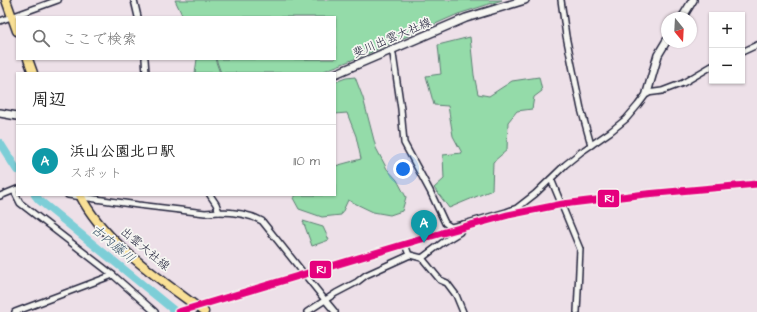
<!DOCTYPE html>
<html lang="ja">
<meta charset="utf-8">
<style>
body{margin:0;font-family:"Architects Daughter","Klee One",sans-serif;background:#f6f6f6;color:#222}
.controls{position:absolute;right:12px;top:12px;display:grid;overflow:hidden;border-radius:0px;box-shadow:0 1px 3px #0004}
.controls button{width:36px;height:36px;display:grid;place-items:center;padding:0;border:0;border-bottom:1px solid #e0e0e0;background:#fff;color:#222;font:20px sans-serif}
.compass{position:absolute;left:661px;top:12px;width:36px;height:36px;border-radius:50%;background:#fff;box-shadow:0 1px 3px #0004;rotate:162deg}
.you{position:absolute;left:403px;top:169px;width:14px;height:14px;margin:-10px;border:3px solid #fff;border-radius:50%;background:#1a73e8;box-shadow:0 0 0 6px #1a73e833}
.badge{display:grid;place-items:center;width:26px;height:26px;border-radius:50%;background:#0f766e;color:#fff;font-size:13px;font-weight:700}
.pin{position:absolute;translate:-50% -33px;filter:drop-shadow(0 1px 2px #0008)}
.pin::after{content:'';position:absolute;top:21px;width:14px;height:12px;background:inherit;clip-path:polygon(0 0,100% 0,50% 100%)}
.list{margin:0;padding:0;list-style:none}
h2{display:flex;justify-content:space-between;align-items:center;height:52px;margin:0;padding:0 16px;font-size:17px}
h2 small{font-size:13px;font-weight:400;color:#767676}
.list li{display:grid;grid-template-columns:26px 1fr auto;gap:12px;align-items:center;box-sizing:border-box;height:72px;padding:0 16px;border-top:1px solid #e0e0e0}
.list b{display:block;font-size:15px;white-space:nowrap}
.list p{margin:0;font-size:13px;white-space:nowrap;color:#767676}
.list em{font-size:13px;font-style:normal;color:#767676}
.icon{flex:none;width:22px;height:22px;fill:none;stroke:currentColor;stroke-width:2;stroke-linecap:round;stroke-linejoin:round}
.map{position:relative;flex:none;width:757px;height:312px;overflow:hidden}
.search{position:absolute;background:#fff;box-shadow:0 1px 3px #0004;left:16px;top:16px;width:320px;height:44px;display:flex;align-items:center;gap:10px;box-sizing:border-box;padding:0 14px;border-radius:0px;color:#767676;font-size:15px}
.panel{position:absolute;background:#fff;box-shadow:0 1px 3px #0004;left:16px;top:72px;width:320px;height:124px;border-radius:0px}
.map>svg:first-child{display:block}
</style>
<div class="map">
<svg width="757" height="312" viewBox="0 0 757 312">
<rect width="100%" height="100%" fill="#ede0e8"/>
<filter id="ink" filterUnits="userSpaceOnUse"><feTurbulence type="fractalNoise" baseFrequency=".025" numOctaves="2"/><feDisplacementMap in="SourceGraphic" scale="8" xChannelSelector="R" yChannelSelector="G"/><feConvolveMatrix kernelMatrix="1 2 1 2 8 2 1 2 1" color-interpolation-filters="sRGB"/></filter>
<g filter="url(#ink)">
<g fill="#94dba9" stroke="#5b7e72">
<path d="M175 0H502L458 14 367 54 319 73H221L216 59H335V17H183Z"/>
<path d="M470 37 474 75 478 94 489 96 512 81 539 77 542 91 534 97 532 109 517 111 508 122 507 150 493 162 492 190 449 208 434 188 444 179 443 155 462 153 453 136 448 106 434 105 426 76 441 74 438 45Z"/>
<path d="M197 59H215L220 73H195Z"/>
<path d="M355 77 363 98 376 148 387 169 397 180 406 197 402 211 390 215 373 212 348 200 341 215 322 217 299 209 293 198 297 195H335V166L361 159 356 136 347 113 335 114V82L346 78Z"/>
<path d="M303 221 323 227 329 240 312 246Z"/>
</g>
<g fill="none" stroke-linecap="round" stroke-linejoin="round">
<g stroke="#7dced7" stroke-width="8">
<path d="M0 143 17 170"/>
<path d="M35 195 39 200 176 312"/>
</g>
<g stroke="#22223b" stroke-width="8">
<g id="street">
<path d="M134 0 138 17"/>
<path d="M561 0 566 36 581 109 591 145"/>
<path d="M0 21 58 0"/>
<path d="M392 50 393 54 401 109 404 143 430 191 445 223 451 227 464 224"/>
<path d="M742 52 757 45"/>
<path d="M145 59 146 73"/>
<path d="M551 179 580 249 577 312"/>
<path d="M14 191 20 203 113 275 155 312"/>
<path d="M68 195 138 205 205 213 219 212"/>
<path d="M210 195 216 204 219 212C234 212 249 214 262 221L325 300 335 312"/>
<path d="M0 196 17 189"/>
<path d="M406 247 409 255"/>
<path d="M422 258 440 280 447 283 456 295 463 312"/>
<path d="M15 312 113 275"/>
<path d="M307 312 336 293 357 282 366 275 410 255 422 258 442 243 460 232 464 224 506 212 517 208 535 194 565 165 581 152 610 132 626 119 638 105 647 93 662 91 683 83 712 66"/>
</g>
</g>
<g stroke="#22223b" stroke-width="10">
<g id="secondary">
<path d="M682 18 693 0"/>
<path d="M335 74 466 18 525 0"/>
<path d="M647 93 658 55 667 40"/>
<path d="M0 113 17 116"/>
</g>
</g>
<g stroke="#22223b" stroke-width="11">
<g id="primary">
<path d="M6 0 17 31"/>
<path d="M28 59 33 73"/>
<path d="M80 195C104 243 162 280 204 312"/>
</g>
</g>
<use href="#street" stroke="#f6f6f2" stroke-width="5"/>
<use href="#secondary" stroke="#f6f6f2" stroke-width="7"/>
<use href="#primary" stroke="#f9e096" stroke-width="8"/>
<g stroke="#f6f6f2" stroke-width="10">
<path id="rail-1" d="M178 312 442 233 508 215 563 204 646 194 757 184"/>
</g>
<use href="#rail-1" stroke="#e5007d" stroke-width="7"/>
</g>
</g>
<g text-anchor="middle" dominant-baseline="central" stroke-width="3.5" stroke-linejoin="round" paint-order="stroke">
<g font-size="12" fill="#22223b" stroke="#f6f6f2">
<text transform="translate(392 38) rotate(-23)">斐川出雲大社線</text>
<text transform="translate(145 249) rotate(40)">出雲大社線</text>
</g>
<g font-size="13" font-style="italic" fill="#3d566a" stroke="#f6f6f2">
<text transform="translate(113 244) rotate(40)">古内藤川</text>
</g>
</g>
<g stroke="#f6f6f2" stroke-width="1.5">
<rect x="597" y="189" width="23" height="19" rx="4" fill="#e5007d"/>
<rect x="309" y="260" width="23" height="19" rx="4" fill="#e5007d"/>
</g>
<g font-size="11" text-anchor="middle" font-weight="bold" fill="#fff">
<text x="609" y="202">R1</text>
<text x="321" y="273">R1</text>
</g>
</svg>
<div class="controls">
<button>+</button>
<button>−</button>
</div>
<svg class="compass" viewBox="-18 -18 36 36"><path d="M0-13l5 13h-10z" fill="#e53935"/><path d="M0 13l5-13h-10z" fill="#767676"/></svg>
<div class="you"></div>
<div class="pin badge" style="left:424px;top:243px;background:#0f9aa8">A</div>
<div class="search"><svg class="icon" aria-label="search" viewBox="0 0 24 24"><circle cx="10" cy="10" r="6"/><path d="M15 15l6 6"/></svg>ここで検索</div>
<section class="panel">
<h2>周辺<small></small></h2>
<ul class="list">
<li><span class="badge" style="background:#0f9aa8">A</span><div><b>浜山公園北口駅</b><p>スポット</p></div><em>110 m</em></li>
</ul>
</section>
</div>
